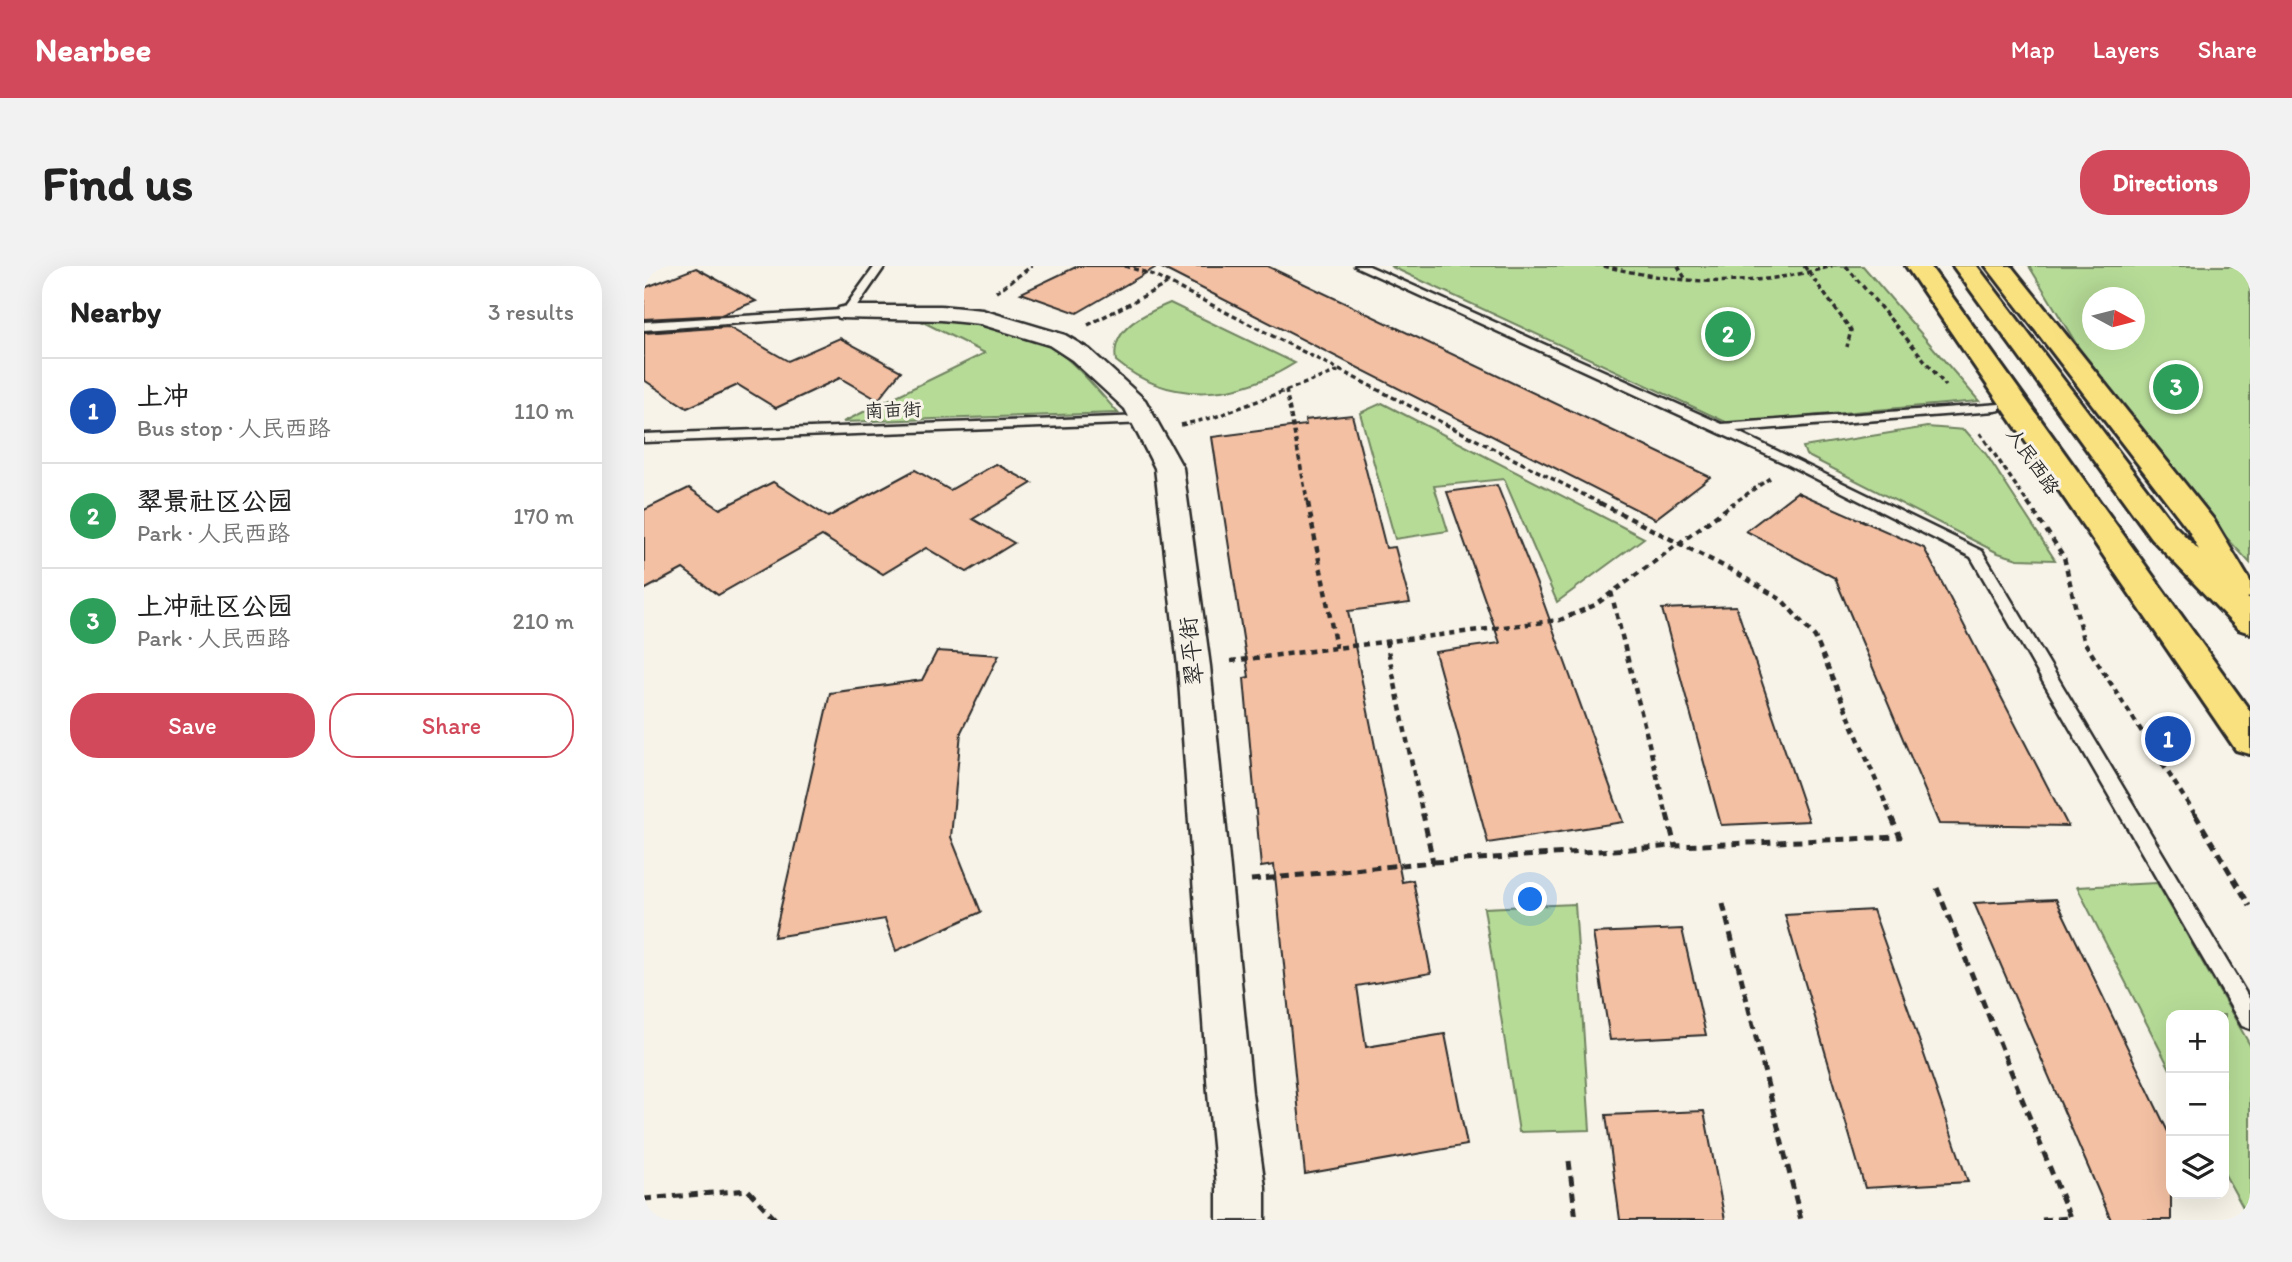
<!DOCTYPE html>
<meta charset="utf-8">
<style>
body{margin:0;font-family:Itim,"LXGW WenKai TC",sans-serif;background:#f2f2f2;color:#222}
.controls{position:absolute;right:21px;bottom:21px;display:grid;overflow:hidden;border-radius:14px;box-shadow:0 7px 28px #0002}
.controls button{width:63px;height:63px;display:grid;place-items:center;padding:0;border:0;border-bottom:2px solid #e0e0e0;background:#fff;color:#222;font:35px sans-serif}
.compass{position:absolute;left:1438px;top:21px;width:63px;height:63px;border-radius:50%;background:#fff;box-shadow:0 7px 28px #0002;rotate:97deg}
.you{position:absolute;left:887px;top:634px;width:24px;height:24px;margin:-18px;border:5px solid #fff;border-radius:50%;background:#1a73e8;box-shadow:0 0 0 10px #1a73e833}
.badge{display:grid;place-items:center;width:46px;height:46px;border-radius:50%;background:#d1495b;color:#fff;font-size:23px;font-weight:700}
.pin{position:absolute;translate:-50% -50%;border:4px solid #fff;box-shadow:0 2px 7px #0006}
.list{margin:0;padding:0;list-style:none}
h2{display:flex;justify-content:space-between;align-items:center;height:91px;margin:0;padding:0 28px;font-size:30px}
h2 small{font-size:23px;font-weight:400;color:#767676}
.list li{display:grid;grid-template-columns:46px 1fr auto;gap:21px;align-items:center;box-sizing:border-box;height:105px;padding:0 28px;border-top:2px solid #e0e0e0}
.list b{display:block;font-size:26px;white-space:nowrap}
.list p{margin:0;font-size:23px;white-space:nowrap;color:#767676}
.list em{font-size:23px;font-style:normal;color:#767676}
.actions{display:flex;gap:14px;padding:21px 28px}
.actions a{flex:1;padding:16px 0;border:2px solid #d1495b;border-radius:28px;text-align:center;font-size:24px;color:#d1495b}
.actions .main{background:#d1495b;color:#fff}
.icon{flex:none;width:38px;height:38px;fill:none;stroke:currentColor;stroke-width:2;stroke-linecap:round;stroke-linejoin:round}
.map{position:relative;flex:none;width:1606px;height:954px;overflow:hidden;border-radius:28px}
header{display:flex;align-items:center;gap:42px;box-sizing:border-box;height:98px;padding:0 35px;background:#d1495b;color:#fff}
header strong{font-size:33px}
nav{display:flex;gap:38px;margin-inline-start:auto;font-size:24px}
.intro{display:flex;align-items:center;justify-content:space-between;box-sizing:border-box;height:168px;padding:0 42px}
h1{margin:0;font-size:49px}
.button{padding:18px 32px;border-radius:28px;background:#d1495b;color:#fff;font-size:24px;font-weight:700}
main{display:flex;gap:42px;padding:0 42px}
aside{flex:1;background:#fff;border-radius:28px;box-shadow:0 7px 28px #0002}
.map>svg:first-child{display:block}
</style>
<header>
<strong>Nearbee</strong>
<nav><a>Map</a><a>Layers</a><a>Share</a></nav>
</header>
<div class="intro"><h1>Find us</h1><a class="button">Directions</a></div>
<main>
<aside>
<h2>Nearby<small>3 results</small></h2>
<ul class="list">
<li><span class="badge" style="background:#1a4fb4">1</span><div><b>上冲</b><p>Bus stop · 人民西路</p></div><em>110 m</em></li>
<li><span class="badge" style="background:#2e9e5b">2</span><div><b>翠景社区公园</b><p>Park · 人民西路</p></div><em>170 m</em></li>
<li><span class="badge" style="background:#2e9e5b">3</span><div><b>上冲社区公园</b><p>Park · 人民西路</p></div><em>210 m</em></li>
</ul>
<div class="actions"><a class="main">Save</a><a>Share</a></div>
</aside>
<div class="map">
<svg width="1606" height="954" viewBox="0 0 1606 954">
<rect width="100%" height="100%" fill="#f7f3e8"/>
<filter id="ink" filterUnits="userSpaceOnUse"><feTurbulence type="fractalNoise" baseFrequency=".0143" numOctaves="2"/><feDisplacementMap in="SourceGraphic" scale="14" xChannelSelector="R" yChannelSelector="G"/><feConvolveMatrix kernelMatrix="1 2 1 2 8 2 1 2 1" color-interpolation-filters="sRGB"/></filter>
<g filter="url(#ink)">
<g fill="#b6db97" stroke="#708361" stroke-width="2" fill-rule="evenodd">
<path d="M746 0H1219L1335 135 1084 157Z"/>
<path d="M1385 0H1606V297L1487 168ZM1448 32H1490V74H1448Z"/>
<path d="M526 37 651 97C594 133 526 140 472 95 466 63 500 48 526 37Z"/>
<path d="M273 53C322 56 383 59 422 92 441 108 457 128 474 147L199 156 341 87Z"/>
<path d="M738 137 1000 272 913 336 860 213 790 220 804 265 751 273 716 147Z"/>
<path d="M1283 161 1321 164 1342 188 1411 294 1374 293 1354 287 1162 189 1159 181Z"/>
<path d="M1513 617 1606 779V954L1580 907V749H1527V805L1433 621Z"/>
<path d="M931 638 946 864 875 866 840 642Z"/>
</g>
<g fill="#f3c0a3" stroke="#2b2b2b" stroke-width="2">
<path d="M434 0H514L433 47 377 27Z"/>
<path d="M514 0H623L1066 211 1011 253Z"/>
<path d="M52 2 112 35 77 49 0 53V22Z"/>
<path d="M84 61 144 95 196 72 257 105 234 134 196 112 132 142 94 119 43 142 0 114V67Z"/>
<path d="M708 149 742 282 751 281 766 337 704 345 758 616 769 614 787 707 713 720 722 781 801 768 823 879 661 908 630 599 617 601 600 412 605 411 568 171 662 159 661 154Z"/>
<path d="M352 198 388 217 329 253 370 277 323 306 282 282 239 308 178 270 74 329 39 303 0 324V244L45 222 76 243 129 216 184 251 271 204 306 224Z"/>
<path d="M853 219 892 316 979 556 844 577 791 386 856 377 803 226Z"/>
<path d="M1153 226 1280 282 1424 560 1295 558 1191 312 1102 265Z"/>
<path d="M1092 340 1165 555 1077 559 1018 343Z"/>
<path d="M293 385 355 389 317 466 307 571 337 646 252 685 241 653 130 671 186 427 278 414Z"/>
<path d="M1412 633 1527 872V954H1467L1330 637Z"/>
<path d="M1229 644 1266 748 1324 916 1221 922 1141 649Z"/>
<path d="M1038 663 1062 769 966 774 949 667Z"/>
<path d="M1060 845 1081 954H976L962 849Z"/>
</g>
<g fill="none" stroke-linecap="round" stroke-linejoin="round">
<g stroke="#2b2b2b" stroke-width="5">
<g id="lane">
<path d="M231 0H241L207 49 0 64V56L199 44Z"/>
<path d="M711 0H725L1078 158 1356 138V144L1351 145 1092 165 1338 285 1606 734V763L1598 760 1327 291 1145 199Z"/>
<path d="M500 150 507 154 505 157 0 176V168Z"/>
</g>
</g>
<g stroke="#2b2b2b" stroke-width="5">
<path id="street" d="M203 40H297L338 44 421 69 446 84 501 134 539 202 566 400 608 827 621 921V954H573V921L564 827 534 400 511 202 481 143 428 94 405 79 336 58 297 54 195 52 191 47 195 42Z"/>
</g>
<g stroke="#2b2b2b" stroke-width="6">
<g id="primary">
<path d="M1262 0H1286L1606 445V488L1592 484Z"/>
<path d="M1309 0H1333L1529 258 1555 284 1544 263 1342 0H1367L1569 253 1606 315V331L1603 332 1606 334V367L1594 363 1507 272Z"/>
</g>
</g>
<g stroke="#2b2b2b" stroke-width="3.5" stroke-dasharray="5 3.5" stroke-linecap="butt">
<path d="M481 0 507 8 960 239"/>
<path d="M960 0C1037 19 1111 22 1188 0"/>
<path d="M1034 0 1042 14"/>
<path d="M1160 0 1207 64 1203 81"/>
<path d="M1202 0 1302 120"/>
<path d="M352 26 388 0"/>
<path d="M444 59 523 18"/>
<path d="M642 124 664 239"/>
<path d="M537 159 571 151 694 105"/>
<path d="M1336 167 1385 239"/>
<path d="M1087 239 1126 212"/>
</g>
<g stroke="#2b2b2b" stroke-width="4.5" stroke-dasharray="6 5" stroke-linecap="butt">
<path d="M664 237 692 382"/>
<path d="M956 237 1091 306 1138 334 1171 371 1247 550"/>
<path d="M1384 237 1420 291 1439 374 1552 550"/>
<path d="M967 326 1023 550"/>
<path d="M742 375 779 550"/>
<path d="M587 395 916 354 951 339 1090 237"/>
</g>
<g stroke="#2b2b2b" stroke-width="5" stroke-dasharray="9 6" stroke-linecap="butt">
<path d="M1023 548 1031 580"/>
<path d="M1551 548 1606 640"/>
<path d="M789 596 1031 580 1256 571 1246 548"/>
<path d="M607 614 789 596 779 548"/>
<path d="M1293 622 1427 954"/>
<path d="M1079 638 1157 954"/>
<path d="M925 895 932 954"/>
<path d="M0 933 104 924 132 954"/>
<path d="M1398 954 1426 952"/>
</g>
<use href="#lane" fill="#f7f3e8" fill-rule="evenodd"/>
<use href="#street" fill="#f7f3e8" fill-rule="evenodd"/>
<use href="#primary" fill="#fae180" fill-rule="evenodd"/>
</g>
</g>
<g text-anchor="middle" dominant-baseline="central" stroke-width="6" stroke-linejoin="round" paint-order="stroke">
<g font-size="19" fill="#2b2b2b" stroke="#f7f3e8">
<text transform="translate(249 144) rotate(-2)">南亩街</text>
<text transform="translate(1389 195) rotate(55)">人民西路</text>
</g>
<g font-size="23" fill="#2b2b2b" stroke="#f7f3e8">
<text transform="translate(547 385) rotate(-96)">翠平街</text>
</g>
</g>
</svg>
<div class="controls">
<button>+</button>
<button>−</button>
<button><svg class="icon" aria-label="layers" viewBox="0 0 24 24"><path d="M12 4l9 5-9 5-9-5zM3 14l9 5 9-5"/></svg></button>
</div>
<svg class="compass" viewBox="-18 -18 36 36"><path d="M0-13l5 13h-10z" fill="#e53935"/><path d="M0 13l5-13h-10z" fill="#767676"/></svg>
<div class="you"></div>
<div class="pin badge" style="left:1524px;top:473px;background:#1a4fb4">1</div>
<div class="pin badge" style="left:1084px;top:68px;background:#2e9e5b">2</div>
<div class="pin badge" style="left:1532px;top:121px;background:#2e9e5b">3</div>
</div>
</main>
